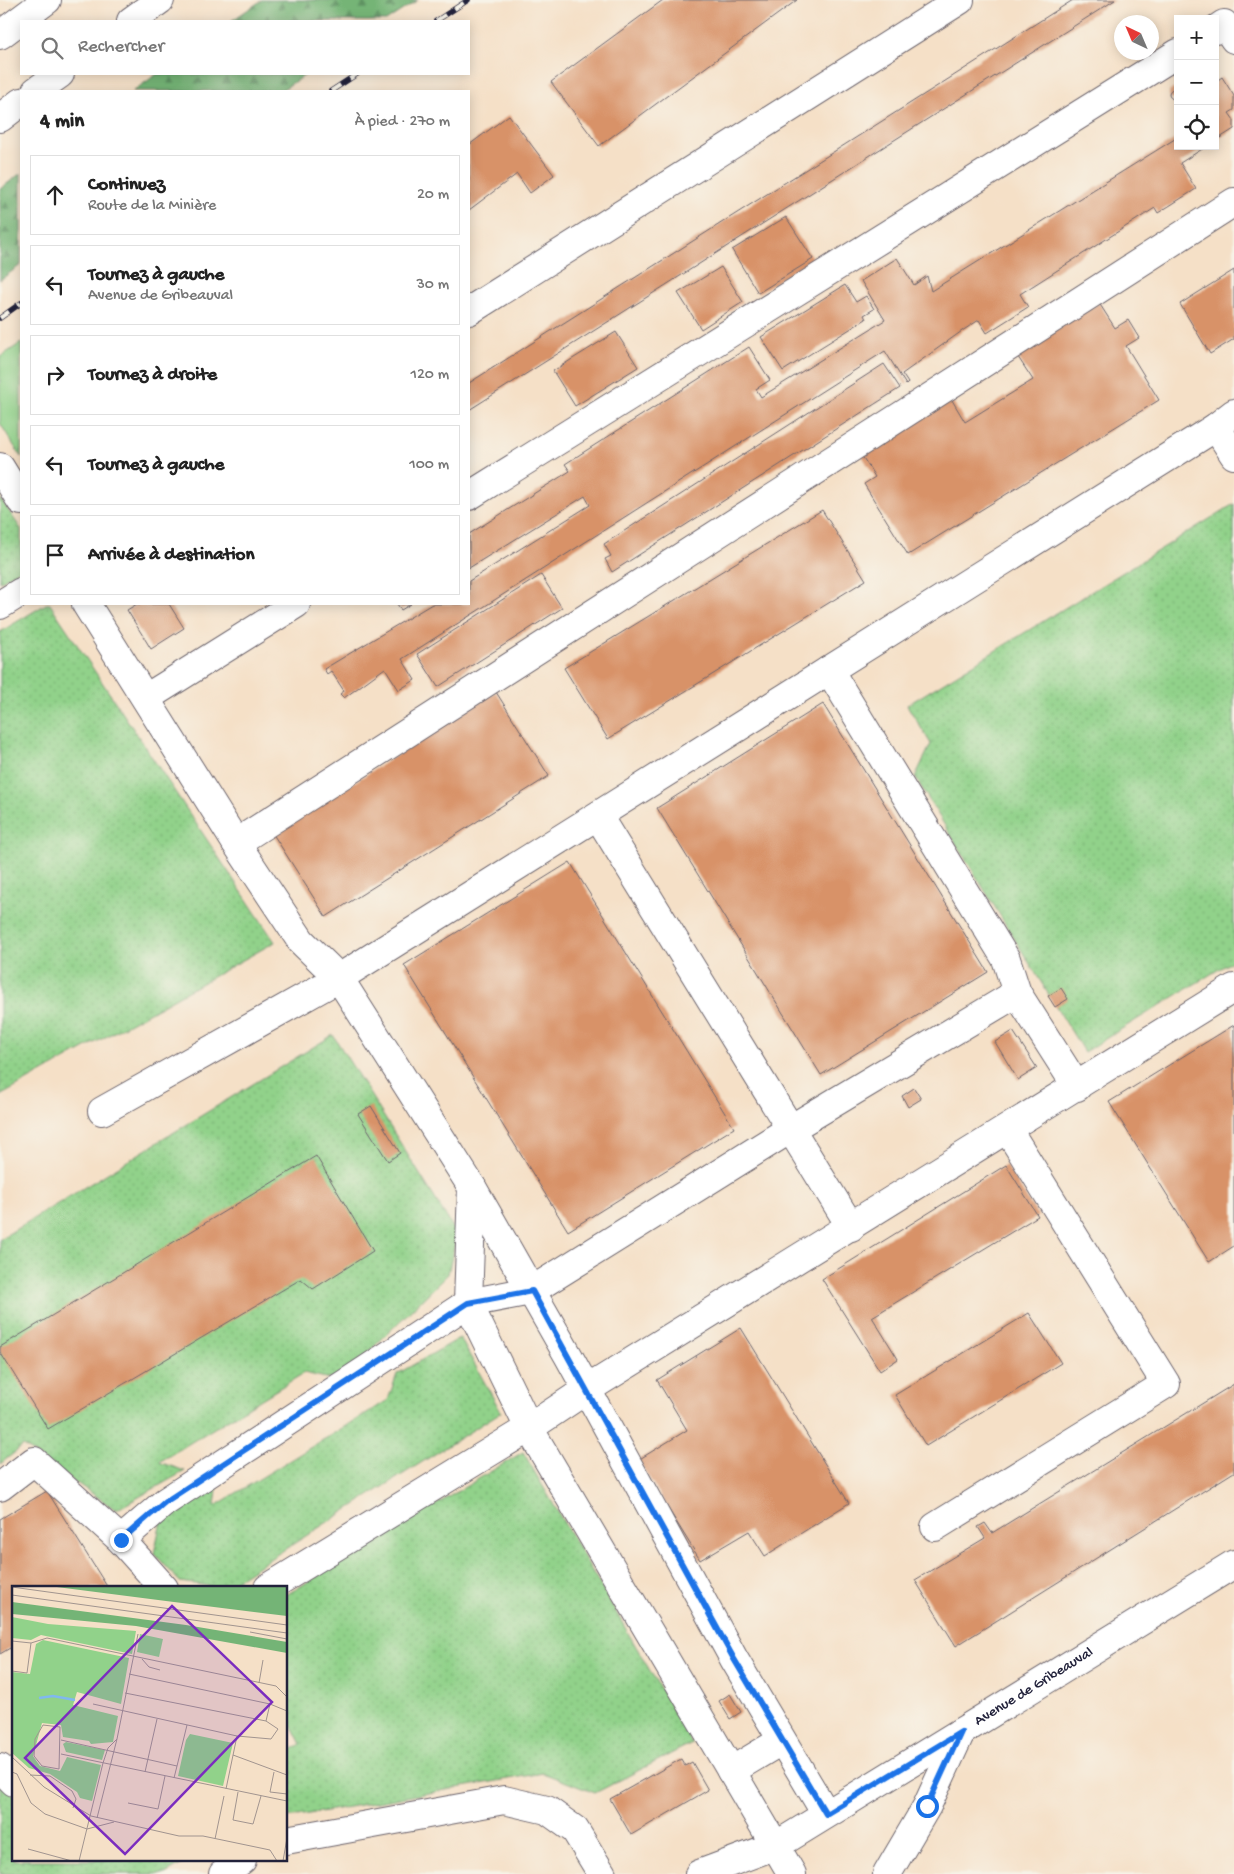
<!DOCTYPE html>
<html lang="fr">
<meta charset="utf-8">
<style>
body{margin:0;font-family:"Gochi Hand",sans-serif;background:#f6f6f6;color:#222}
.controls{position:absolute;right:15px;top:15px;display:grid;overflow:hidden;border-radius:0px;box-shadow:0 2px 12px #0003}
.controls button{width:45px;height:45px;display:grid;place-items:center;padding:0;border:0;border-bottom:1px solid #e0e0e0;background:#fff;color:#222;font:25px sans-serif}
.compass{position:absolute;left:1114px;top:15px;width:45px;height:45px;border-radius:50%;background:#fff;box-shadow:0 2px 12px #0003;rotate:316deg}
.stop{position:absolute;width:15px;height:15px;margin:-11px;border:4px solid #1a73e8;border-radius:50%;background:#fff}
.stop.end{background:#1a73e8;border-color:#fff;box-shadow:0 1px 5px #0008}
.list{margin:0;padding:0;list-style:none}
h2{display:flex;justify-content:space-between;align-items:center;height:65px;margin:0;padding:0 20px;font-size:21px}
h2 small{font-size:16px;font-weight:400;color:#767676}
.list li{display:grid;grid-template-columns:32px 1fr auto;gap:15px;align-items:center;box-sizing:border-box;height:80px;margin:0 10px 10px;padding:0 10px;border:1px solid #e0e0e0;border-radius:0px}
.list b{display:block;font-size:19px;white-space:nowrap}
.list p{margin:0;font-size:16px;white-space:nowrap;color:#767676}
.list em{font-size:16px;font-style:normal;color:#767676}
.icon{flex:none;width:28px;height:28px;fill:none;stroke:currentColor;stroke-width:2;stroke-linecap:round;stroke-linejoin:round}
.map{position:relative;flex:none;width:1234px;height:1874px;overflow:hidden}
.search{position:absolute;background:#fff;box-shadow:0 2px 12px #0003;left:20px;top:20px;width:450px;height:55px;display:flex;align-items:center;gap:12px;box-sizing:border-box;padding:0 18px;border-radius:0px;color:#767676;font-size:19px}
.panel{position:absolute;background:#fff;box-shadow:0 2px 12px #0003;left:20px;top:90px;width:450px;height:515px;border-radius:0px}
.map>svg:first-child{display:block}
</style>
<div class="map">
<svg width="1234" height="1874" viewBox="0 0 1234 1874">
<defs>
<pattern id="grass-dots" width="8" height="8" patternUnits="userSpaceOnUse" patternTransform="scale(1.25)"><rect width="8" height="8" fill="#91d28a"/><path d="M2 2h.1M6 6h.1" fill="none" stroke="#7db478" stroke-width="1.8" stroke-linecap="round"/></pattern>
<pattern id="forest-firs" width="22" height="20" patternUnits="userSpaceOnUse" patternTransform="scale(1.25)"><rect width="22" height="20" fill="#74b476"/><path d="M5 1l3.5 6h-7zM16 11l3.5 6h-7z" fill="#5f9262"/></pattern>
</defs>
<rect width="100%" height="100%" fill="#f7f3e8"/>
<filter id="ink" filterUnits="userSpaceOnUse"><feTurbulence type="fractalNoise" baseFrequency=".02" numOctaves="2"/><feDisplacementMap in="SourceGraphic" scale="10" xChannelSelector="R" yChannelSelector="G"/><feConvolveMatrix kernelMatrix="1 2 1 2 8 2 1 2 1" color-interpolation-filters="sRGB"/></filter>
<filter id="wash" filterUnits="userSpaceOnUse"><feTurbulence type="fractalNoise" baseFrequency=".0096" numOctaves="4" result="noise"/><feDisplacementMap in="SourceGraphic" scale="20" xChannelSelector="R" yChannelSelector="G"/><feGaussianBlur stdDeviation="1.12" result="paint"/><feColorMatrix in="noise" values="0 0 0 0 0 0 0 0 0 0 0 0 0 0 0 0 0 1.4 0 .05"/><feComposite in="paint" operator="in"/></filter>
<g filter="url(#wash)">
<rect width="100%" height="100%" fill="#f5e0c7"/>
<g fill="url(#grass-dots)" stroke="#5a7a62">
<path d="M0 498 21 529V569L0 582Z"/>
<path d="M1234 504V960L1084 1052 915 777 931 744 907 705Z"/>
<path d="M46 604H50L275 942 0 1096V632Z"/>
<path d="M333 1035 457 1234 448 1274 339 1381 304 1373 159 1462 185 1471 116 1510 23 1446 0 1464V1239Z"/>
<path d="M460 1338 501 1412 224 1588 180 1582 154 1553 162 1517 218 1481 215 1506 388 1400 397 1374Z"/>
<path d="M523 1452 692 1743 595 1793 543 1773 286 1818V1753L301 1744 286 1715V1595Z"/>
<path d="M0 1780 14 1795V1860H189L165 1874H0Z"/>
</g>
<g fill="url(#forest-firs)" stroke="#4b6b58">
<path d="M262 0H418L386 21H231Z"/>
<path d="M157 74H307L280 91H133Z"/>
<path d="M21 173V265L0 280V189Z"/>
</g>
<path fill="#91d28a" stroke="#5a7a62" d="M21 343V457L0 423V357Z"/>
<g id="blocks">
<g fill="#d89267">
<path d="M663 0H797L599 146 551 82Z"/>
<path d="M1073 0H1115L469 410V383Z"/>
<path d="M1222 77 1234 96V110L1229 113 1234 120V129L1215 141V82Z"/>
<circle cx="1174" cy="94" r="5"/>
<path d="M509 115 554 175 530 193 517 174 469 210V145Z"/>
<path d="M1178 137V146H1207L1180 163 1196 189 1158 213 1155 208 1020 294 1028 307 987 333 979 320 962 331 902 374 908 383 906 385 885 351 402 659 415 680 399 690 385 668 344 698 340 694 344 691 331 671 327 674 324 669 432 604H469V581L590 505 585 496 469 568V534L570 471 565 464 749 347 770 380 756 389 761 397 885 320 861 281 897 258 914 285 927 276 931 291Z"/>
<path d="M786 217 813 259 758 293 732 250Z"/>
<path d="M721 267 743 302 701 329 678 293Z"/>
<path d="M1234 270V339L1210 354 1180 304Z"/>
<path d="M845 285 856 302 866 296 874 309 864 315 866 319 783 371 761 337Z"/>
<path d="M1099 303 1115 328 1128 320 1139 338 1126 346 1159 400 908 555 864 484 875 477 859 451 949 395 965 422 1033 380 1016 354Z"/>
<path d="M616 332 638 367 575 406 553 371Z"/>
<path d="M884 364 900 388 612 572 605 559 611 556 604 544Z"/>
<path d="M822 510 866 580 608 739 564 668Z"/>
<path d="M541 575 562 608 438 687 417 654Z"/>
<path d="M137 604H169L184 628 151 649 127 610Z"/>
<path d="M397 604H411L401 610Z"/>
<path d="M496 692 549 776 326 917 273 834Z"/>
<path d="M823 704 988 972 821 1075 657 808Z"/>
<path d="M570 862 734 1128 568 1231 404 965Z"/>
<path d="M1061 988 1068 999 1055 1007 1048 996Z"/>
<path d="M1234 1025V1246L1209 1262 1109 1102Z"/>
<path d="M1013 1031 1037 1068 1018 1080 995 1042Z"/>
<path d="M914 1088 921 1099 908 1107 902 1096Z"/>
<path d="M371 1106 400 1153 388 1161 358 1114Z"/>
<path d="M316 1156 373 1251 313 1289 301 1279 48 1429 0 1352V1347Z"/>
<path d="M1006 1165 1038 1216 872 1317 898 1359 880 1371 822 1279Z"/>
<path d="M1029 1313 1061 1363 926 1446 895 1395Z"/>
<path d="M741 1328 849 1503 765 1556 749 1531 700 1560 638 1460 687 1430 657 1380Z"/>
<path d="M1234 1384V1472L956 1646 915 1580 985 1538 978 1527 985 1523 992 1533Z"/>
<path d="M47 1491 108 1588H14V1653L10 1648 0 1654V1519Z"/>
<path d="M730 1694 741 1712 730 1719 719 1701Z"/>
<path d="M681 1759 685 1766 692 1762 708 1790 631 1835 610 1799Z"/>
</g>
</g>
</g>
<g filter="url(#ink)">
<use href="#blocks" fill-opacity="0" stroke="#6c646c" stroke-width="1"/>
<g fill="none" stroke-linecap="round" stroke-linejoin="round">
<g stroke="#6c646c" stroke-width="30">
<g id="minor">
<path d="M1215 30 1224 24 1234 39"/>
<path d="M469 311 960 0"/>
<path d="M1216 427 1234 455"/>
<path d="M0 467 21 501"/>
<path d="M469 496 1178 53"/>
<path d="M86 604 236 843 301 941 339 978 472 1187 569 1357 734 1659 826 1814"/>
<path d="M0 605 21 592"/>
<path d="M829 670 1006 959 1017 993"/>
<path d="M146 698 296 604"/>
<path d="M598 816 851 1227"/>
<path d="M236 843 1234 202"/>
<path d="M102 1111 339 978 1216 427 1234 413"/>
<path d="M472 1187 468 1303 529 1428 792 1874"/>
<path d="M0 1487 34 1461 121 1540 164 1588"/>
<path d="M935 1527 1166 1384 1008 1130"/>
<path d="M121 1540 165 1502 468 1303 531 1291 792 1128 1017 993 1077 1087"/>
<path d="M268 1588 529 1428 586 1390 1234 988"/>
<path d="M0 1768 14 1782"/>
<path d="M731 1771 781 1741"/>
<path d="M286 1840 504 1800 547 1810 575 1830 602 1874"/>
<path d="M223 1874 242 1860"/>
<path id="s1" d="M699 1874 777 1845 1234 1564"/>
<path d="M887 1874 927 1806 961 1732"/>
</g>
</g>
<g stroke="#6c646c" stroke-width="30">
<g id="highway">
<path d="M131 21 160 0"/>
<path d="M0 35 47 0"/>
<path d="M36 91 60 74"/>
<path d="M0 118 21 102"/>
</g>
</g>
<use href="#minor" stroke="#fff" stroke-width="28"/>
<use href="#highway" stroke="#fff" stroke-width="28"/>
<g stroke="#22223b" stroke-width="5.5">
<g id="rail">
<path d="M436 21 468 0"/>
<path d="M331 91 357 74"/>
<path d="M0 318 21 303"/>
</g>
</g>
<use href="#rail" stroke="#f7f3e8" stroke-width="4" stroke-dasharray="11" stroke-linecap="butt"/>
</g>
</g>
<g fill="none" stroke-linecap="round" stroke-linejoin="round" filter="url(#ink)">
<path stroke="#1a73e8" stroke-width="6" d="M121 1540 165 1502 468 1303 532 1291 734 1659 826 1814 961 1732 927 1806"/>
</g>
<g text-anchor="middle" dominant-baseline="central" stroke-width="4.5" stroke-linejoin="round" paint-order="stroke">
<g font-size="15" fill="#22223b" stroke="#f7f3e8">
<text stroke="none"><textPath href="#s1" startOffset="385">Avenue de Gribeauval</textPath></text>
</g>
</g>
<g transform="translate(12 1586)">
<rect width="275" height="275" fill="#f5e0c7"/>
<path d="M0 31 36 38 124 45 120 68 29 49 19 54 0 52ZM31 54 117 72 109 118 65 106 61 119 106 130 101 156 79 158 77 155 51 151 49 139 30 137 21 170 28 180 48 185 55 171 89 179 80 215 68 212 65 206 38 188 17 182 0 167V86L18 88 24 58ZM178 148 221 157 211 200 166 190 174 154ZM54 156 93 164 90 174 54 166 51 158Z" fill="#91d28a"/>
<path d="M37 0H275V30L154 15ZM0 16 174 39 275 56V67L124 40 0 28Z" fill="#74b476"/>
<path d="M128 48 151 53 147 71 125 66Z" fill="#91d28a"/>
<path fill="none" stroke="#80b8f0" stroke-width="2.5" d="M27 112 41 110 63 114"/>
<path fill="none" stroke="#a1948f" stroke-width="1" d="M0 1 275 39M0 9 275 47M238 46 275 53M0 55 19 57 15 87 0 85M19 57 35 52 264 100 275 111M130 73 137 81 148 84M117 88 258 118 254 135M247 97 251 74M81 118 225 150 259 153 266 143 254 135 113 107M258 118 275 125M31 139 48 141 47 183 30 180 22 170 23 153ZM49 154 165 180 162 192M49 168 275 215M221 169 275 189M0 171 32 201 79 230 167 250H191L258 264 265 275M165 180 175 139M0 186 5 188 19 217 33 228 75 243 102 236M133 186 145 133M262 186 258 206 275 208M18 189 38 190 60 205 64 213 61 222M214 203 225 150M226 206 221 234 241 238 249 210M116 217 146 223 153 190M85 232 105 153 126 48M203 253 212 210M16 263 60 275M67 275 91 177 96 162 105 153M271 275 275 252"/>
<path fill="#7b2cbf" fill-opacity="0.15" stroke="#7b2cbf" stroke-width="2.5" d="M160 20 260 116 113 268 13 172Z"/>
<rect width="275" height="275" fill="none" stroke="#22223b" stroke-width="2.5"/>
</g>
</svg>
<div class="controls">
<button>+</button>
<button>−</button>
<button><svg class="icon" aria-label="locate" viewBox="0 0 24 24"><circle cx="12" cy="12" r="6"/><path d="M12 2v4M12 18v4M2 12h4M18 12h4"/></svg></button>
</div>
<svg class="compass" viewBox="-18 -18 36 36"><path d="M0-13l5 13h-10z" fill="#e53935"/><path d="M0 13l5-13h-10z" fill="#767676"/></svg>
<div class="stop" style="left:927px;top:1806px"></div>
<div class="stop end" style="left:121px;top:1540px"></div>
<div class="search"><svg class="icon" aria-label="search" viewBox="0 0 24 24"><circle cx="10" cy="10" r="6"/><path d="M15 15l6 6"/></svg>Rechercher</div>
<section class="panel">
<h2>4 min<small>À pied · 270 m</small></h2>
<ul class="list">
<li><svg class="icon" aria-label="ahead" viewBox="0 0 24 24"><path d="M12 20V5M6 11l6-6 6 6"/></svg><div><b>Continuez</b><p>Route de la Minière</p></div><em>20 m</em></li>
<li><svg class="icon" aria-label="left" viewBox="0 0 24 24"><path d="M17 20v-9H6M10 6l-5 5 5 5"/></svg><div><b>Tournez à gauche</b><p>Avenue de Gribeauval</p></div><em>30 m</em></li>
<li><svg class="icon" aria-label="right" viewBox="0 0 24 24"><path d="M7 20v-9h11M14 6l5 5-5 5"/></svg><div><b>Tournez à droite</b></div><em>120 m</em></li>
<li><svg class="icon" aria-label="left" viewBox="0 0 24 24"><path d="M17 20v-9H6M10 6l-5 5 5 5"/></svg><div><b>Tournez à gauche</b></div><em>100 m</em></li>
<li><svg class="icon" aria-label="arrive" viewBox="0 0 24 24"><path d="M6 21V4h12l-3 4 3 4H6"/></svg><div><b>Arrivée à destination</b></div></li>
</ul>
</section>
</div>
